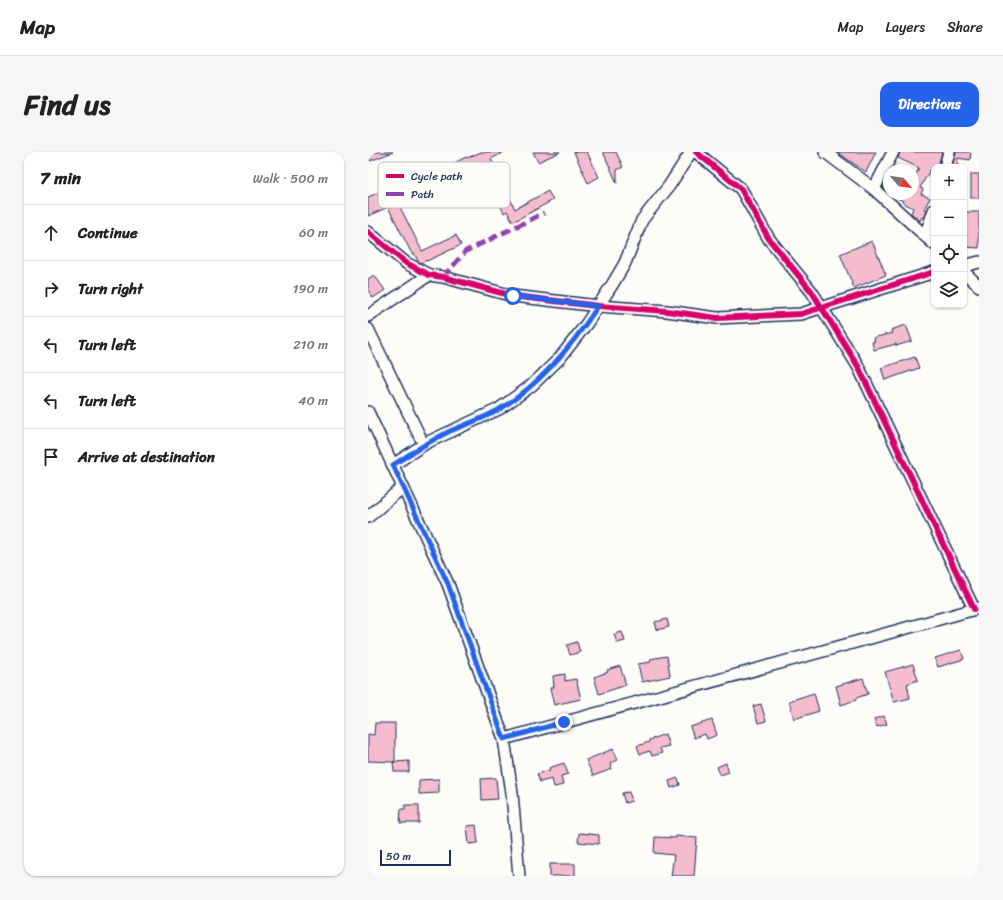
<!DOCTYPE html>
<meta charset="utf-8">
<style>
body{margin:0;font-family:Sriracha,sans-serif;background:#f6f6f6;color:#222}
.controls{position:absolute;right:12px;top:12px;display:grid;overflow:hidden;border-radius:8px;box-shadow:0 1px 3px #0004}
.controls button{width:36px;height:36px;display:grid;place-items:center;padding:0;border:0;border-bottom:1px solid #e0e0e0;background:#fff;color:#222;font:20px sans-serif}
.compass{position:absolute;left:515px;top:12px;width:36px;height:36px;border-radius:50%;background:#fff;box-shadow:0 1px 3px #0004;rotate:119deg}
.scale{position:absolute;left:12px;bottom:10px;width:71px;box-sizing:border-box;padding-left:4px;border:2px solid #1b2f5e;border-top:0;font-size:11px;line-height:14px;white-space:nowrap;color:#1b2f5e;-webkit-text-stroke:3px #fdfcf7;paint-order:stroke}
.stop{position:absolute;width:12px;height:12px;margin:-9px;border:3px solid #2563eb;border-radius:50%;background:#fff}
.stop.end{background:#2563eb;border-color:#fff;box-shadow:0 1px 4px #0008}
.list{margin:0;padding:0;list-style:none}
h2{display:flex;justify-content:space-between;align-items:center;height:52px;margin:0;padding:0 16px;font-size:17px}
h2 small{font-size:13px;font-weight:400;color:#767676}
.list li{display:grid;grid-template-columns:26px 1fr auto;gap:12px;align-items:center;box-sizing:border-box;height:56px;padding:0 16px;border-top:1px solid #e0e0e0}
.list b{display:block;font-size:15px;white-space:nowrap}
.list em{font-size:13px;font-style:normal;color:#767676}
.icon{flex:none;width:22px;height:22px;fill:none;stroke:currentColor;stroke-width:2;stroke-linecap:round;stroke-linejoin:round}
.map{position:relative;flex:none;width:611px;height:724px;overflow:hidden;border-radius:12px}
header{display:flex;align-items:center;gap:24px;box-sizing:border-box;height:56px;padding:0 20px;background:#fff;border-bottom:1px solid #e0e0e0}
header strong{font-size:19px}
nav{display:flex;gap:22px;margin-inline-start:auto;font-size:14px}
.intro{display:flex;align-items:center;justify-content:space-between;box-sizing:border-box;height:96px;padding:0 24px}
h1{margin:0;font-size:28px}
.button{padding:10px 18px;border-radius:12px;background:#2563eb;color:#fff;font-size:14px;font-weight:700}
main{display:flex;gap:24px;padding:0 24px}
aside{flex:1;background:#fff;border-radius:12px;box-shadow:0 1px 3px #0004}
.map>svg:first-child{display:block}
</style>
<header>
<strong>Map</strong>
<nav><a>Map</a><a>Layers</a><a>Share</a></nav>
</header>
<div class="intro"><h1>Find us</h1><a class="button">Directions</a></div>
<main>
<aside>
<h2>7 min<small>Walk · 500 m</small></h2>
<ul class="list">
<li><svg class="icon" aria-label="ahead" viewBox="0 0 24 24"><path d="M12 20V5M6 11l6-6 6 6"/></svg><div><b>Continue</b></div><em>60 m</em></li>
<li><svg class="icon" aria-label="right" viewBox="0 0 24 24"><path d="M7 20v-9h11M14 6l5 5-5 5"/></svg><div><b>Turn right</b></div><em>190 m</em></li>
<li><svg class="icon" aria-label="left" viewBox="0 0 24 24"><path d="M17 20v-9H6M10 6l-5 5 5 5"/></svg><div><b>Turn left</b></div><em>210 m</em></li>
<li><svg class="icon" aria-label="left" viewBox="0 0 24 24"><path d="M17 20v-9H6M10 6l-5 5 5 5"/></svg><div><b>Turn left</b></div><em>40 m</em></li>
<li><svg class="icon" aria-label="arrive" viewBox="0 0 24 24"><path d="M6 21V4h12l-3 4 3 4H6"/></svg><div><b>Arrive at destination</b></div></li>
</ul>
</aside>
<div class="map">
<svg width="611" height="724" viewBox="0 0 611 724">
<rect width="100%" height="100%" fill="#fdfcf7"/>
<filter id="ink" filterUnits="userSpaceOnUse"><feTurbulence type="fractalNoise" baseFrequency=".025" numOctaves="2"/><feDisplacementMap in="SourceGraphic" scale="8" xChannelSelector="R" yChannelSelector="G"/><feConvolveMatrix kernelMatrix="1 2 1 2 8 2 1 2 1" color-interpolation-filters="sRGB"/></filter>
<g filter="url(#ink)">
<g fill="#f5bcce" stroke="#1b2f5e">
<path d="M0 0H25L2 9Z"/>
<path d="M113 0H136L123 7 147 57 180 39 185 48 145 70 139 59 136 61 128 44 103 54 97 41 72 51 66 36 30 51 54 99 88 83 93 93 59 109V108L53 111 50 109 46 101 44 102 20 55 0 64V45L54 22 53 18 70 13 71 19 98 5 99 6Z"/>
<path d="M165 0H192L170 10Z"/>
<path d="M206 0H219L231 25 220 31Z"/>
<path d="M235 0H248L255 15 249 18V31Z"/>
<path d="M469 0H508L498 20Z"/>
<path d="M532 0H574L570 15H566V20L562 18 552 36 555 37 553 42 562 46 556 57 559 58 556 66 554 65 552 69 543 61 545 56 534 50 535 49 522 42H545V28L551 16 530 6Z"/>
<path d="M588 0H603L602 8 590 6 589 15H584Z"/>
<rect x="603" y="22" width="8" height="24"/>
<path d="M521 23V41L515 35Z"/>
<path d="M596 60H611V96L596 95Z"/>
<path d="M504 89 518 123 486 136 472 102Z"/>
<path d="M6 123 17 138 5 146 0 138V127Z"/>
<path d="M538 173 544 189 528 194V192L506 198 504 190 507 189 505 186 524 181 523 178Z"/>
<path d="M547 205 551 216 517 228 513 216Z"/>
<path d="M299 467 301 475 289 478 287 470Z"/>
<path d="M254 480 257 489 249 491 246 482Z"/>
<path d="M209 490 212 500 202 503 199 493Z"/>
<path d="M593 498 596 507 570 515 567 506Z"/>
<path d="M299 504 302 524 274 530 270 512 283 510 282 507Z"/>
<path d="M545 512 550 528 539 532 542 546 526 550 517 520Z"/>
<path d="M252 514 258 533 231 542 226 525 240 520 239 518Z"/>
<path d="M197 522V529L208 527 213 547 186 553 182 536 186 535 185 524Z"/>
<path d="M495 526 500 542 488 546V548L473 553 468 534Z"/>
<path d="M446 541 451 559 426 567 421 549Z"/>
<path d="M393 552 398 569 390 571 385 554Z"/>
<path d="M516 564 519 572 509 575 506 567Z"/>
<path d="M344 568 349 583 339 587 337 582 326 586 322 575Z"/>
<path d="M7 571H27V610L41 609V620H26L25 610H27L0 609V582L6 583Z"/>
<path d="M297 582 301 594 292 596 294 601 284 604 282 599 272 602 269 594 281 590V588Z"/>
<path d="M245 597 250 608 242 611 244 617 225 624 218 608Z"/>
<path d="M196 611 200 622 193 624 195 633 186 635 184 627 172 630 169 622 182 618 181 616Z"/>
<path d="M358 611 361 620 352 623 349 615Z"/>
<path d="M128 626 130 647 114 648 113 627Z"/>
<path d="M310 626 312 633 303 636 301 629Z"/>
<path d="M71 627V641L51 642V628Z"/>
<path d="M261 640 264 649 257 651 254 641Z"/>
<path d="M37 653H51V671H32L33 657H37Z"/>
<path d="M108 673 110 691 101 692 99 674Z"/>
<path d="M211 681 231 683V692L210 690Z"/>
<path d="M308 684 329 686 326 724H303L306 703 286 701 287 685 308 686Z"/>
<rect x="182" y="712" width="25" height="12"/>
</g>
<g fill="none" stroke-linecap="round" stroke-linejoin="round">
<g stroke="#1b2f5e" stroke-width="14">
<g id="minor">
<path d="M328 0 373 37 401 87 444 140 490 214 606 457"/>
<path d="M457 0 506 37 566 92"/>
<path d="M577 15 581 0"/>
<path d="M506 37 525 0"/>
<path d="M0 80 38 111 61 123 75 125 145 144 230 154 299 159 349 166 433 162 566 120"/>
<path d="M557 84 566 58"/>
<path d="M596 114 611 110"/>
<path d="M596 120 611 134"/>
<path d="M0 164 61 123"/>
<path d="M0 177 52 285"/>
<path d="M0 260 80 432 136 587 144 641 151 724"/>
<path d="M25 313 58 291 131 257 163 234 192 206 219 171 244 133 257 111 274 68 301 34 323 0"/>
<path d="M0 365 35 335"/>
<path d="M136 587 611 456"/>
</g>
</g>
<use href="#minor" stroke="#fdfcf7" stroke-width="11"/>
<path stroke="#8e44ad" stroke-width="5" stroke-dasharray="10 5" stroke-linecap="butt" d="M75 125 98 99 176 61"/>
<g stroke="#fdfcf7" stroke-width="8">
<g id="cycleway">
<path d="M328 0 373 37 401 87 444 140 490 214 606 457"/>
<path d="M0 80 38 111 61 123 75 125 145 144 230 154 299 159 349 166 433 162 566 120"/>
</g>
</g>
<use href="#cycleway" stroke="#d6006c" stroke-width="6"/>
</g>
</g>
<g fill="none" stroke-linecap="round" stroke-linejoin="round" filter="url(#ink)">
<path stroke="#2563eb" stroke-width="5" d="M145 144 230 154C204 194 173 232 132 257 117 266 99 272 82 279 62 289 43 301 25 313L80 432 136 587 196 570"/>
</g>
<rect x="10" y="10" width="132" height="46" rx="6" fill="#fdfcf7" stroke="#b9bec9" stroke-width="1"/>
<rect x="18" y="22" width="18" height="4" fill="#d6006c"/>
<rect x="18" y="40" width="18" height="4" fill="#8e44ad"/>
<g font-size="11" fill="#1b2f5e">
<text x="43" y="28">Cycle path</text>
<text x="43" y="46">Path</text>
</g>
</svg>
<div class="controls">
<button>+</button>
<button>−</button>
<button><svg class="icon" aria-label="locate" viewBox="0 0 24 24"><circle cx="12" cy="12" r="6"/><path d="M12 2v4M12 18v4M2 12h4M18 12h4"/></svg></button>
<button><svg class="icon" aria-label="layers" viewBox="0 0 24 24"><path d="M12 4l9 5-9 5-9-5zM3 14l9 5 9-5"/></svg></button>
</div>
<svg class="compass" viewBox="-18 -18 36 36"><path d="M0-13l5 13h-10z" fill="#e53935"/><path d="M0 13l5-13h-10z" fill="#767676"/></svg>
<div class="scale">50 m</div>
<div class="stop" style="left:145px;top:144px"></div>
<div class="stop end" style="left:196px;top:570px"></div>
</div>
</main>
